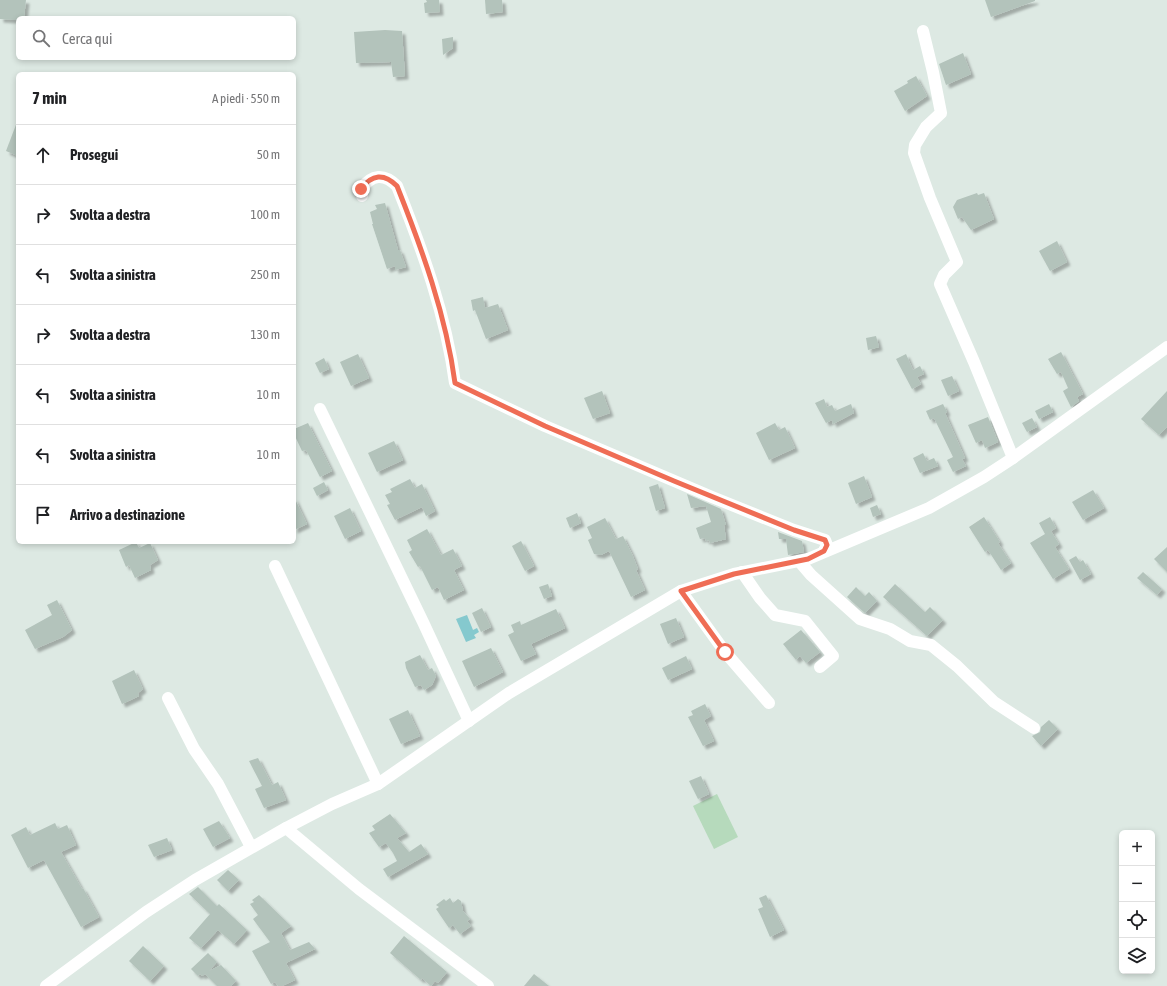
<!DOCTYPE html>
<html lang="it">
<meta charset="utf-8">
<style>
body{margin:0;font-family:"Asap Condensed",sans-serif;background:#f6f6f6;color:#202124}
.controls{position:absolute;right:12px;bottom:12px;display:grid;overflow:hidden;border-radius:6px;box-shadow:0 2px 6px #0003}
.controls button{width:36px;height:36px;display:grid;place-items:center;padding:0;border:0;border-bottom:1px solid #e0e0e0;background:#fff;color:#202124;font:20px sans-serif}
.stop{position:absolute;width:12px;height:12px;margin:-9px;border:3px solid #ef6d55;border-radius:50%;background:#fff}
.stop.end{background:#ef6d55;border-color:#fff;box-shadow:0 1px 4px #0008}
.list{margin:0;padding:0;list-style:none}
h2{display:flex;justify-content:space-between;align-items:center;height:52px;margin:0;padding:0 16px;font-size:17px}
h2 small{font-size:13px;font-weight:400;color:#757577}
.list li{display:grid;grid-template-columns:26px 1fr auto;gap:12px;align-items:center;box-sizing:border-box;height:60px;padding:0 16px;border-top:1px solid #e0e0e0}
.list b{display:block;font-size:15px;white-space:nowrap}
.list em{font-size:13px;font-style:normal;color:#757577}
.icon{flex:none;width:22px;height:22px;fill:none;stroke:currentColor;stroke-width:2;stroke-linecap:round;stroke-linejoin:round}
.map{position:relative;flex:none;width:1167px;height:986px;overflow:hidden}
.search{position:absolute;background:#fff;box-shadow:0 2px 6px #0003;left:16px;top:16px;width:280px;height:44px;display:flex;align-items:center;gap:10px;box-sizing:border-box;padding:0 14px;border-radius:6px;color:#757577;font-size:15px}
.panel{position:absolute;background:#fff;box-shadow:0 2px 6px #0003;left:16px;top:72px;width:280px;height:472px;border-radius:6px}
.map>svg:first-child{display:block}
</style>
<div class="map">
<svg width="1167" height="986" viewBox="0 0 1167 986">
<defs>
<filter id="shadow"><feDropShadow dx="3.5" dy="3.5" stdDeviation="1" flood-color="#0004"/></filter>
</defs>
<rect width="100%" height="100%" fill="#dde9e3"/>
<path fill="#b6dabc" d="M717 794 738 837 714 849 693 806Z"/>
<path fill="#85c9ce" d="M467 615 473 630 477 628 479 632 474 635 476 638 466 642 456 619Z"/>
<g fill="#b3c3bb" filter="url(#shadow)">
<path d="M0 0H26L24 18H18L16 20 0 19Z"/>
<path d="M426 0H439L440 12 425 13 424 3 427 2Z"/>
<path d="M485 0H502L503 12 486 14Z"/>
<path d="M985 0H1035V1L991 17Z"/>
<path d="M385 30 402 31 405 76 393 77 391 62 356 63 354 32Z"/>
<path d="M453 37V48L443 55 442 39Z"/>
<path d="M963 53 971 74 946 85 939 64Z"/>
<path d="M916 76 927 96 905 111 894 91 908 83 907 81Z"/>
<path d="M17 122H18V156L6 151Z"/>
<path d="M977 193 978 195 984 193 994 219 971 230 962 217 958 219 953 207 957 200Z"/>
<path d="M385 203 398 250H400L406 267 395 270V266L387 269 372 224H373L370 212 377 209 375 205Z"/>
<path d="M1057 241 1067 262 1050 271 1039 251Z"/>
<path d="M483 297 485 308 498 304 508 330 486 339 475 310 473 311 471 300Z"/>
<path d="M876 336 879 347 868 350 866 338Z"/>
<path d="M1061 352 1083 394 1077 397 1079 401 1071 407 1063 391 1068 388 1061 372 1057 374 1048 359Z"/>
<path d="M358 354 369 378 351 386 340 362Z"/>
<path d="M906 354 913 370 920 366 924 374 917 377 921 384 912 389 896 359Z"/>
<path d="M324 358 329 369 320 373 315 363Z"/>
<path d="M952 376 959 391 948 396 941 380Z"/>
<path d="M602 391 610 413 593 419 584 398Z"/>
<path d="M1167 391V427L1159 435 1141 419Z"/>
<path d="M824 399 827 407 832 405 835 411 851 404 854 413 833 424 832 420 826 423 815 403Z"/>
<path d="M943 404 947 412 945 413 965 458 962 459 966 466 953 472 947 460 953 457 934 418 930 420 926 411Z"/>
<path d="M1049 404 1053 412 1039 419 1035 411Z"/>
<path d="M988 417 998 442 985 448 982 440 976 443 968 425Z"/>
<path d="M1032 418 1037 427 1027 432 1022 423Z"/>
<path d="M308 423 332 471 320 477 306 450 302 451 294 434V429Z"/>
<path d="M775 423 779 430 785 427 795 448 769 460 756 433Z"/>
<path d="M394 441 403 460 377 472 368 453Z"/>
<path d="M923 453 927 461 934 458 938 466 920 473 913 458Z"/>
<path d="M864 476 872 497 856 504 848 483Z"/>
<path d="M410 479 415 488 422 484 435 511 426 516 422 507 395 520 387 505 390 504 385 495 392 492 390 489Z"/>
<path d="M324 482 328 490 317 496 313 488Z"/>
<path d="M658 484 665 508 656 511 649 487Z"/>
<path d="M1093 490 1104 508 1083 520 1072 502Z"/>
<path d="M687 494 721 509 726 525H724L726 539 710 543 709 540 706 541 705 538 700 539 696 528 711 522 706 506 691 508Z"/>
<path d="M294 497 307 524 294 530Z"/>
<path d="M877 505 881 514 873 517 870 508Z"/>
<path d="M350 508 361 531 345 539 334 516Z"/>
<path d="M577 513 581 523 570 528 566 518Z"/>
<path d="M984 517 1000 542 998 543 1011 563 1001 570 988 550 985 552 969 527Z"/>
<path d="M1050 517 1056 528 1051 531 1059 544 1055 547 1069 569 1053 579 1030 543 1045 534 1039 523Z"/>
<path d="M605 518 616 539 623 536 632 554 638 569 636 570 645 590 631 597 609 551 601 555 594 554 588 540 592 538 587 527Z"/>
<path d="M427 529 441 555 453 549 462 566 454 570 464 590 444 600 438 587 432 590 420 566 418 567 409 552 412 550 407 540Z"/>
<path d="M778 532 802 541 804 552 788 555 786 539H779Z"/>
<path d="M521 541 534 566 525 571 512 546Z"/>
<path d="M136 542 139 548 150 543 158 560 150 565 151 570 135 578 129 565 126 567 119 550Z"/>
<path d="M1167 547V572L1154 559Z"/>
<path d="M1076 556 1080 562 1083 560 1091 574 1080 580 1069 560Z"/>
<path d="M1143 572 1162 589 1157 595 1137 578Z"/>
<path d="M548 584 552 596 544 599 539 587Z"/>
<path d="M895 584 925 612 930 607 943 620 927 636 883 597Z"/>
<path d="M856 587 865 596 869 592 877 601 865 613 847 597Z"/>
<path d="M57 600 72 630 63 637 35 649 25 630 52 615 47 605Z"/>
<path d="M482 608 491 627 481 632 472 613Z"/>
<path d="M556 609 565 628 531 644 536 654 521 661 508 635 514 632 511 625 520 621 521 625Z"/>
<path d="M676 618 684 637 668 644 660 624Z"/>
<path d="M801 630 820 652 806 663 800 656 796 660 783 644Z"/>
<path d="M491 648 503 672 474 687 462 661Z"/>
<path d="M420 655 428 670 432 668 436 676 432 685 424 690 421 685 415 687 406 668 405 662Z"/>
<path d="M686 656 692 669 668 680 662 668Z"/>
<path d="M134 670 143 689 138 693 139 696 122 704 112 681Z"/>
<path d="M705 704 711 716 704 720 714 741 703 746 688 717 693 715 691 711Z"/>
<path d="M408 710 420 736 401 744 389 719Z"/>
<path d="M1049 720 1058 729 1041 746 1032 736 1040 732 1041 727Z"/>
<path d="M258 758 272 785 278 782 286 800 264 808 255 789 262 786 249 761Z"/>
<path d="M701 776 709 794 698 799 689 781Z"/>
<path d="M390 814 406 833 397 838 409 852 421 844 428 854 388 877 383 869 397 861 393 853 386 843 379 847 369 833 375 830 372 826Z"/>
<path d="M219 821 230 838 213 847 203 829Z"/>
<path d="M55 823 58 829 67 825 76 845 61 852 82 889 83 888 99 917 81 927 44 860 28 868 11 835 26 827 30 835Z"/>
<path d="M167 838 172 850 154 857 148 845Z"/>
<path d="M228 870 239 880 228 891 217 880Z"/>
<path d="M198 887 217 906 219 904 247 930 234 944 218 930 201 948 189 938 210 914 189 894Z"/>
<path d="M259 895 291 926 281 933 290 950 309 942 315 949 286 963 295 980 282 986H278L275 982 271 984 252 951 270 942 253 919 258 915 250 904 254 902 252 900Z"/>
<path d="M766 895 784 930 770 937 758 909 763 907 759 898Z"/>
<path d="M450 898 453 903 458 899 461 901 463 911 470 919 467 921 471 926 460 934 453 925 449 928 436 909 439 907 436 905 444 899 446 901Z"/>
<path d="M404 936 447 972 438 983 435 981 431 986 422 978 421 980 390 953Z"/>
<path d="M143 946 164 966 150 981 129 961Z"/>
<path d="M208 953 217 962 209 971 221 965 236 981 231 986H217L205 974 202 976 200 974 198 976 191 969Z"/>
<path d="M534 974 549 986H524Z"/>
</g>
<g fill="none" stroke-linecap="round" stroke-linejoin="round">
<g stroke="#fff" stroke-width="12">
<path d="M923 31 933 72 941 113 926 127 915 145 914 153 930 198 957 262 944 275 940 284 974 362 1013 458"/>
<path d="M362 196 361 189C372 174 384 173 397 186 422 249 446 315 455 383L545 426 712 497 794 530 825 540 827 545 824 551"/>
<path d="M320 409 423 622 469 721"/>
<path d="M799 561 811 575 860 619 890 629 910 641 931 645 957 666 994 702 1034 728"/>
<path d="M275 566 378 784"/>
<path d="M742 572 760 598 775 615 805 621 833 656 820 667"/>
<path d="M681 591 725 652 769 703"/>
<path d="M168 698 194 749 218 784 251 847"/>
<path d="M286 828 359 889 488 986"/>
<path d="M46 986 146 912 195 880 286 828 332 804 378 784 509 693 681 591 734 574 808 559 929 508 984 477 1013 458 1167 347"/>
</g>
</g>
<g fill="none" stroke-linecap="round" stroke-linejoin="round">
<path stroke="#ef6d55" stroke-width="5" d="M361 189C372 174 384 173 397 186 422 249 446 315 455 383L545 426 674 481 794 530 825 540 827 545 824 551 808 559 734 574 681 591 725 652"/>
</g>
</svg>
<div class="controls">
<button>+</button>
<button>−</button>
<button><svg class="icon" aria-label="locate" viewBox="0 0 24 24"><circle cx="12" cy="12" r="6"/><path d="M12 2v4M12 18v4M2 12h4M18 12h4"/></svg></button>
<button><svg class="icon" aria-label="layers" viewBox="0 0 24 24"><path d="M12 4l9 5-9 5-9-5zM3 14l9 5 9-5"/></svg></button>
</div>
<div class="stop" style="left:725px;top:652px"></div>
<div class="stop end" style="left:361px;top:189px"></div>
<div class="search"><svg class="icon" aria-label="search" viewBox="0 0 24 24"><circle cx="10" cy="10" r="6"/><path d="M15 15l6 6"/></svg>Cerca qui</div>
<section class="panel">
<h2>7 min<small>A piedi · 550 m</small></h2>
<ul class="list">
<li><svg class="icon" aria-label="ahead" viewBox="0 0 24 24"><path d="M12 20V5M6 11l6-6 6 6"/></svg><div><b>Prosegui</b></div><em>50 m</em></li>
<li><svg class="icon" aria-label="right" viewBox="0 0 24 24"><path d="M7 20v-9h11M14 6l5 5-5 5"/></svg><div><b>Svolta a destra</b></div><em>100 m</em></li>
<li><svg class="icon" aria-label="left" viewBox="0 0 24 24"><path d="M17 20v-9H6M10 6l-5 5 5 5"/></svg><div><b>Svolta a sinistra</b></div><em>250 m</em></li>
<li><svg class="icon" aria-label="right" viewBox="0 0 24 24"><path d="M7 20v-9h11M14 6l5 5-5 5"/></svg><div><b>Svolta a destra</b></div><em>130 m</em></li>
<li><svg class="icon" aria-label="left" viewBox="0 0 24 24"><path d="M17 20v-9H6M10 6l-5 5 5 5"/></svg><div><b>Svolta a sinistra</b></div><em>10 m</em></li>
<li><svg class="icon" aria-label="left" viewBox="0 0 24 24"><path d="M17 20v-9H6M10 6l-5 5 5 5"/></svg><div><b>Svolta a sinistra</b></div><em>10 m</em></li>
<li><svg class="icon" aria-label="arrive" viewBox="0 0 24 24"><path d="M6 21V4h12l-3 4 3 4H6"/></svg><div><b>Arrivo a destinazione</b></div></li>
</ul>
</section>
</div>
